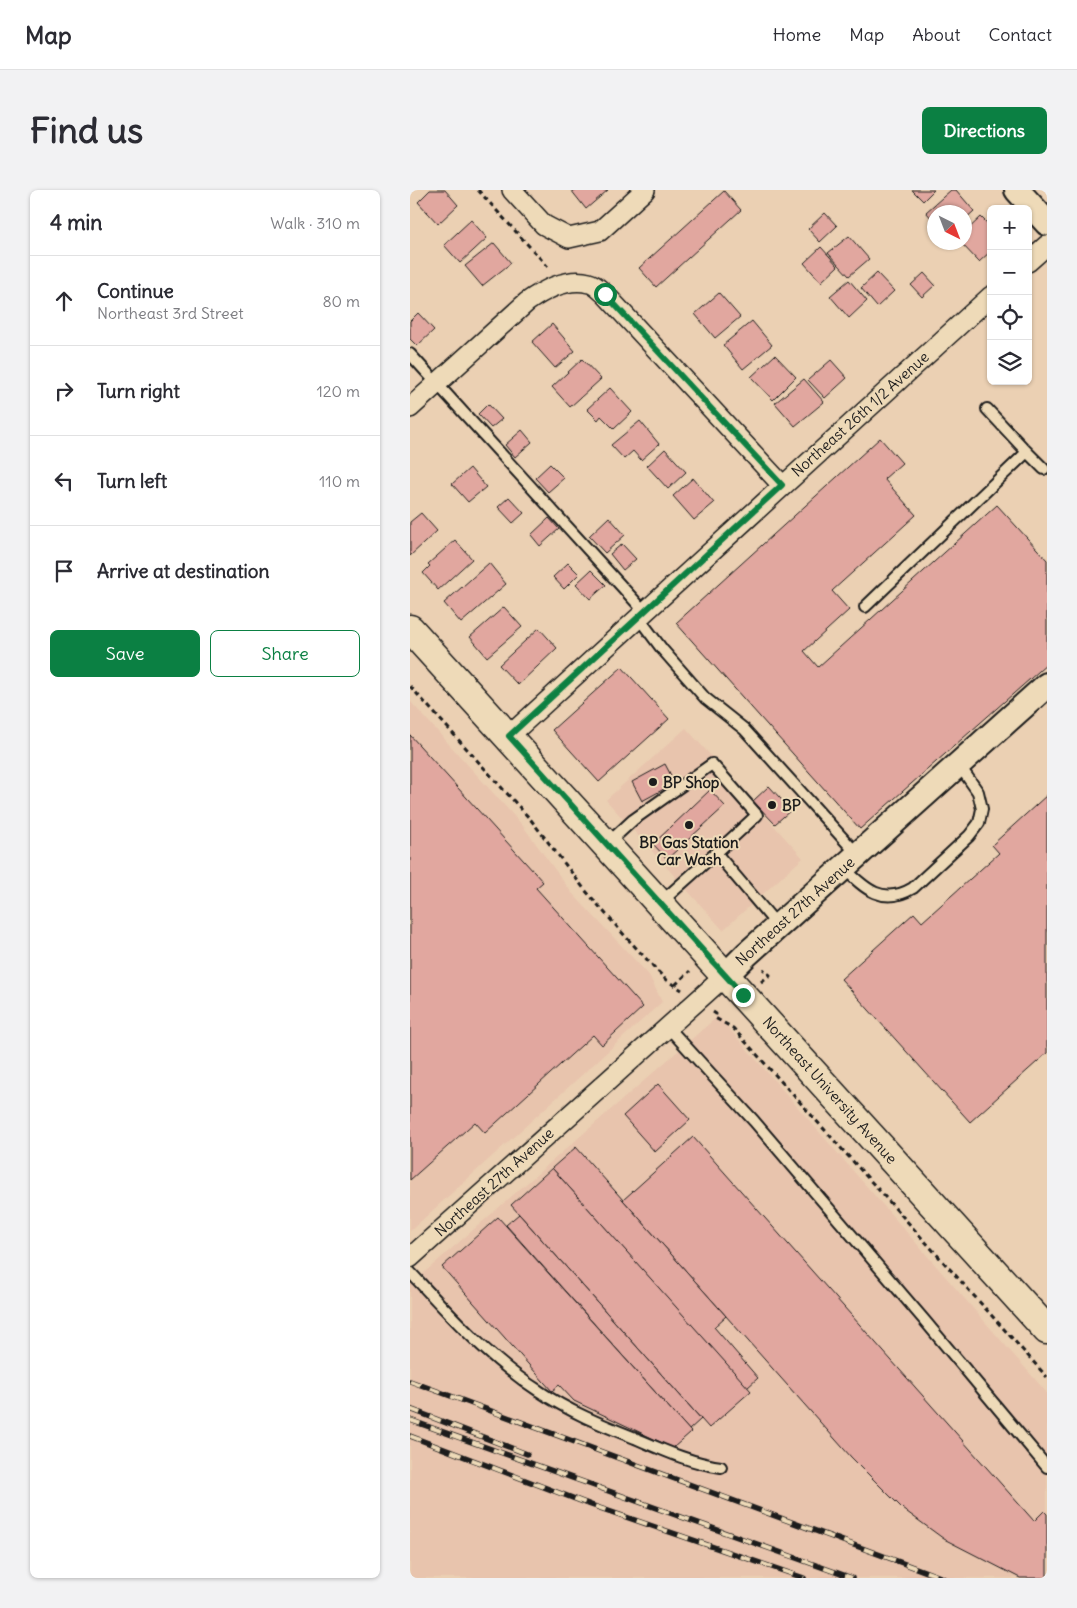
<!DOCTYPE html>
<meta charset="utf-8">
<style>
body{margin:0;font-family:Delius,sans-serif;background:#f2f2f3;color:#2b2b33}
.controls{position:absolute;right:15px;top:15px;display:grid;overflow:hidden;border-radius:8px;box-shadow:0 1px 4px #0004}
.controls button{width:45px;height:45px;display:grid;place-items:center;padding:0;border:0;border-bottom:1px solid #e1e1e2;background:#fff;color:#2b2b33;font:25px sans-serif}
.compass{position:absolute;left:517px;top:15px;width:45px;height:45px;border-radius:50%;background:#fff;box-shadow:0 1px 4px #0004;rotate:138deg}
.stop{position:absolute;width:15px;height:15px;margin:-11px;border:4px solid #0b8043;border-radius:50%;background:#fff}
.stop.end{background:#0b8043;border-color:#fff;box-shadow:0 1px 5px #0008}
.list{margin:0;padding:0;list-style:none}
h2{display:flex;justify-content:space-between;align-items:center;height:65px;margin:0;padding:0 20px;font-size:21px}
h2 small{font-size:16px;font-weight:400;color:#7c7c81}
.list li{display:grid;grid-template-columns:32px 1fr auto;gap:15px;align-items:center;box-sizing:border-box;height:90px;padding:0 20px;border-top:1px solid #e1e1e2}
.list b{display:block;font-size:19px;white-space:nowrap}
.list p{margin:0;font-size:16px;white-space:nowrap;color:#7c7c81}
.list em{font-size:16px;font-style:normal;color:#7c7c81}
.actions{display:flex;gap:10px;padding:15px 20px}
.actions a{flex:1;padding:11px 0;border:1px solid #0b8043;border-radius:8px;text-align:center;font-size:18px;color:#0b8043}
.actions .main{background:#0b8043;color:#fff}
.icon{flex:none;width:28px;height:28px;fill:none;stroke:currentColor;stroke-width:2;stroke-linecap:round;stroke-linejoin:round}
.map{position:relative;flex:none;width:637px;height:1388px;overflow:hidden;border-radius:8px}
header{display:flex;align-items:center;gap:30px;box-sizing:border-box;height:70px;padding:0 25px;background:#fff;border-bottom:1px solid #e1e1e2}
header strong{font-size:24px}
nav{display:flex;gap:28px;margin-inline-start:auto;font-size:18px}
.intro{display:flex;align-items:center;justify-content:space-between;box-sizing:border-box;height:120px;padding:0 30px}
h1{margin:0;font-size:35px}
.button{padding:12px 22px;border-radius:8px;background:#0b8043;color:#fff;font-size:18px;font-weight:700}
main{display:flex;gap:30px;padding:0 30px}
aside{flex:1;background:#fff;border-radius:8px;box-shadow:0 1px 4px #0004}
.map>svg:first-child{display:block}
</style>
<header>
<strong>Map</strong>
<nav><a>Home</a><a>Map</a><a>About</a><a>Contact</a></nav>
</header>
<div class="intro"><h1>Find us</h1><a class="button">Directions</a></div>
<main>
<aside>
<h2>4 min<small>Walk · 310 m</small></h2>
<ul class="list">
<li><svg class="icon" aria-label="ahead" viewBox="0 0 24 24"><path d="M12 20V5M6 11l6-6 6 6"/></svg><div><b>Continue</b><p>Northeast 3rd Street</p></div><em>80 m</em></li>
<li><svg class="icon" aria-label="right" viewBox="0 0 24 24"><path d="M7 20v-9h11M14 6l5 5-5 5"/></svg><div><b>Turn right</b></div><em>120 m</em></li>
<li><svg class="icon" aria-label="left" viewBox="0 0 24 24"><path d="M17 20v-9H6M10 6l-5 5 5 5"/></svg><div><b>Turn left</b></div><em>110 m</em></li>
<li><svg class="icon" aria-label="arrive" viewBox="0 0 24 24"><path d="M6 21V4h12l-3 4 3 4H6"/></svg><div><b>Arrive at destination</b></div></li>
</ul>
<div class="actions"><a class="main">Save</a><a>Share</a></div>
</aside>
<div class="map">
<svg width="637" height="1388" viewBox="0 0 637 1388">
<rect width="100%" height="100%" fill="#ebd0b3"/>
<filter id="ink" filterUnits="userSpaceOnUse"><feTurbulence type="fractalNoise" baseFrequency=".02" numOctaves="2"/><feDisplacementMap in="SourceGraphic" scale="10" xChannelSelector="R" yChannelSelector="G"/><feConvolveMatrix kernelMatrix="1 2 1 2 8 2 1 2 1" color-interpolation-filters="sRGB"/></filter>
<g filter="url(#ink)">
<g fill="#e8c4ad">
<path d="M0 511 113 636 162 703 239 785 252 812 0 1041Z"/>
<path d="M276 538 393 668 313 740 196 610Z"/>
<path d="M308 826 637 1203V1388H0V1095Z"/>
</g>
<g fill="#e1a79f" stroke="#1c1c1c">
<path d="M20 0H35L48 15 28 34 8 12Z"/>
<path d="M161 0H198L176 19Z"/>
<path d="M502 0H524L513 11Z"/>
<path d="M541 0H546L564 21 554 30V22H524V31L516 22Z"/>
<path d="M314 1 331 20 246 97 229 78Z"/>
<path d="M415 23 427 36 410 52 398 39Z"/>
<path d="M571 27 581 37V61L569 72 550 52H554V43Z"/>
<path d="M61 30 77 48 50 73 34 55Z"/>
<path d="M439 46 459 69 439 86 418 63Z"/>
<path d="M84 53 101 73 72 96 55 76Z"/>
<path d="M411 57 428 76 411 92 394 73Z"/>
<path d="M467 83 484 101 467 117 451 98Z"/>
<path d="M514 83 525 95 512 107 501 95Z"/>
<path d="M439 90 457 111 439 128 420 106Z"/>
<path d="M309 103 330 127 305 148 285 124Z"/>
<path d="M8 123 24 140 7 156 0 149V131Z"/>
<path d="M342 131 362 155 333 179 313 155Z"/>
<path d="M142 134 165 161 145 178 122 152Z"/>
<path d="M365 165 386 187 363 210 341 187Z"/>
<path d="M172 169 191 189 160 217 142 197Z"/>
<path d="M421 170 437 188 415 208 398 190Z"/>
<path d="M394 189 414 212 385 236 365 213Z"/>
<path d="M200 198 222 222 204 239 191 226 188 230 177 219Z"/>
<path d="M78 214 92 229 81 238 68 224Z"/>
<path d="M230 231 249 254 231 270 223 261 214 269 201 255Z"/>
<path d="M112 240 122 252 105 267 95 255Z"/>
<path d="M470 248 492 273 474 289 506 325 422 401 439 420 394 461 408 477 587 315 637 370V474L450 639 266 433Z"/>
<path d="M255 259 276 282 258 299 237 276Z"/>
<path d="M140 274 154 288 138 302 125 288Z"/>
<path d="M60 278 76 297 58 312 42 294Z"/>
<path d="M283 288 304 313 284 330 263 306Z"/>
<path d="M99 307 114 323 103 333 88 317Z"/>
<path d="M11 323 27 341 0 366V332Z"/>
<path d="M199 327 215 345 195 363 179 346Z"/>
<path d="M139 328 149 339 130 356 121 345Z"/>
<path d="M45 350 62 369 28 400 13 383 20 376 18 374Z"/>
<path d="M212 354 226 369 213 380 200 364Z"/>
<path d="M79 373 96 394 51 433 34 413Z"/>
<path d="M158 373 169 384 154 399 143 387Z"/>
<path d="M181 380 196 395 180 409 166 394Z"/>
<path d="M94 417 112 437 77 467 60 447Z"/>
<path d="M129 438 147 458 108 495 89 475Z"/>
<path d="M212 477 259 529 189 592 142 540Z"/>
<path d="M0 545 133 692 126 698 233 817 192 855 183 845 75 943 65 932 0 990Z"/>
<path d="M255 574 265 593 232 611 222 592Z"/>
<path d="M359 596 381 620 365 634 343 611Z"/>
<path d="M300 600 315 616 257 669 243 654Z"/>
<path d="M637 605V863L560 932 431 789 504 723 512 732 589 663 582 655Z"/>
<path d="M248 894 280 930 245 962 213 926Z"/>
<path d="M283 947 624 1331 634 1321 637 1324V1388H610L534 1349 493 1319 441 1267 213 1010Z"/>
<path d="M166 957 316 1126 304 1137 348 1188 337 1198 142 978Z"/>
<path d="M142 978 341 1201 299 1238 101 1015Z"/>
<path d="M109 1024 291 1229 279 1240 96 1035Z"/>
<path d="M88 1027 281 1242 263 1258 164 1211 149 1195 142 1201 32 1077Z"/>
</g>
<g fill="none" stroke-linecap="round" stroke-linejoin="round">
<g stroke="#1c1c1c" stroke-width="14">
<g id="service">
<path d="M0 164 234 421"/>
<path d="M577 219 617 262"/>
<path d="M455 417 617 262 634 279"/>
<path d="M228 427 252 459 295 508 334 539 448 665"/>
<path d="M196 655 223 630 302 574 347 625 306 663"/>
<path d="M434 678C455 699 473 716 503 698L559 646 569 633 572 619 568 602 549 575"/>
<path d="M250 713 306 663 368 736"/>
<path d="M257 836 344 931 515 1131 637 1277"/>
<path d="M0 1082C40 1125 79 1169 129 1201 158 1221 192 1235 225 1248 253 1260 281 1273 311 1277"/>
</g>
</g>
<g stroke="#1c1c1c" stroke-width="22">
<g id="minor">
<path d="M102 0 134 35 159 48 190 41 235 0"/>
<path d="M618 72 637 55"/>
<path d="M0 218 117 112C134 100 157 87 179 93 185 94 191 101 195 104L372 295"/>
<path d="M99 546 581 106"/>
<path d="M0 1068 315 786"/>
</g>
</g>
<g stroke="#1c1c1c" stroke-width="28">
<g id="tertiary">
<path d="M607 0 637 33"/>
<path d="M315 786 337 764 637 495"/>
</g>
</g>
<g stroke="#1c1c1c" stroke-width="31">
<path id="primary" d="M0 439 637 1140"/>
</g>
<g stroke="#1c1c1c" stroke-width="3" stroke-dasharray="5 4" stroke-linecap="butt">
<path d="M68 0 139 78"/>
<path d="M0 496 121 630 175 700 215 746 256 790 272 800"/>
<path d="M351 792 360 785 353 779"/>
<path d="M265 795 280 781"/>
<path d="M303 822 306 824 305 828 323 838 637 1187"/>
</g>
<use href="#service" stroke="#eedab8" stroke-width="10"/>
<use href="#minor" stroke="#eedab8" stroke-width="19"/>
<use href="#tertiary" stroke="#eedab8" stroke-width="24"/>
<use href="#primary" stroke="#eedab8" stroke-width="28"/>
<g stroke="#1c1c1c" stroke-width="5.5">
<g id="rail">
<path d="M0 1191 533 1388"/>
<path d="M0 1219 117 1264"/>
<path d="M0 1230 442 1388"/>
<path d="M0 1246 181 1315 394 1388"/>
</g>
</g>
<use href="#rail" stroke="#eedab8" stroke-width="4" stroke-dasharray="11" stroke-linecap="butt"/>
</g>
</g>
<g fill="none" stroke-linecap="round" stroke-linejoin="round" filter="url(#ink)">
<path stroke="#0b8043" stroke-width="6" d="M195 104 372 295 99 546 333 805"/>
</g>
<g fill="#1c1c1c" stroke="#eedab8" stroke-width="2">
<circle cx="243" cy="592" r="5"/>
<circle cx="362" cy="615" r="5"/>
<circle cx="279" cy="635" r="5"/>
</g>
<g text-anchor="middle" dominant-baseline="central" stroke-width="4" stroke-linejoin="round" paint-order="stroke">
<g font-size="15" fill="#1c1c1c" stroke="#eedab8">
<text transform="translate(450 224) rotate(-42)">Northeast 26th 1/2 Avenue</text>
<text transform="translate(385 721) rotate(-42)">Northeast 27th Avenue</text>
<text transform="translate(420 900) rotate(48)">Northeast University Avenue</text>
<text transform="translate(84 992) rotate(-42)">Northeast 27th Avenue</text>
</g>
<g font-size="15" font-weight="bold" fill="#1c1c1c" stroke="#eedab8" text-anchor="start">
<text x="253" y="592">BP Shop</text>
<text x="372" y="615">BP</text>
<text x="279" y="652" text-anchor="middle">BP Gas Station<tspan x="279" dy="17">Car Wash</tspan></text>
</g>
</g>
</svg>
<div class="controls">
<button>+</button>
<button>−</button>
<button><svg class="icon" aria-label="locate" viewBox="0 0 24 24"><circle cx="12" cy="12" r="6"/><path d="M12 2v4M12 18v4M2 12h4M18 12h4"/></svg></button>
<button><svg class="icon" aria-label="layers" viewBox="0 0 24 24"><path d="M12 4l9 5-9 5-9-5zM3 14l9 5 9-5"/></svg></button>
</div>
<svg class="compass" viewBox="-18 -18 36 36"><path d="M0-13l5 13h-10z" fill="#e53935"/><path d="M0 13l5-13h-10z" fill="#7c7c81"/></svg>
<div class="stop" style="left:195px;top:104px"></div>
<div class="stop end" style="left:333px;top:805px"></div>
</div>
</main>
